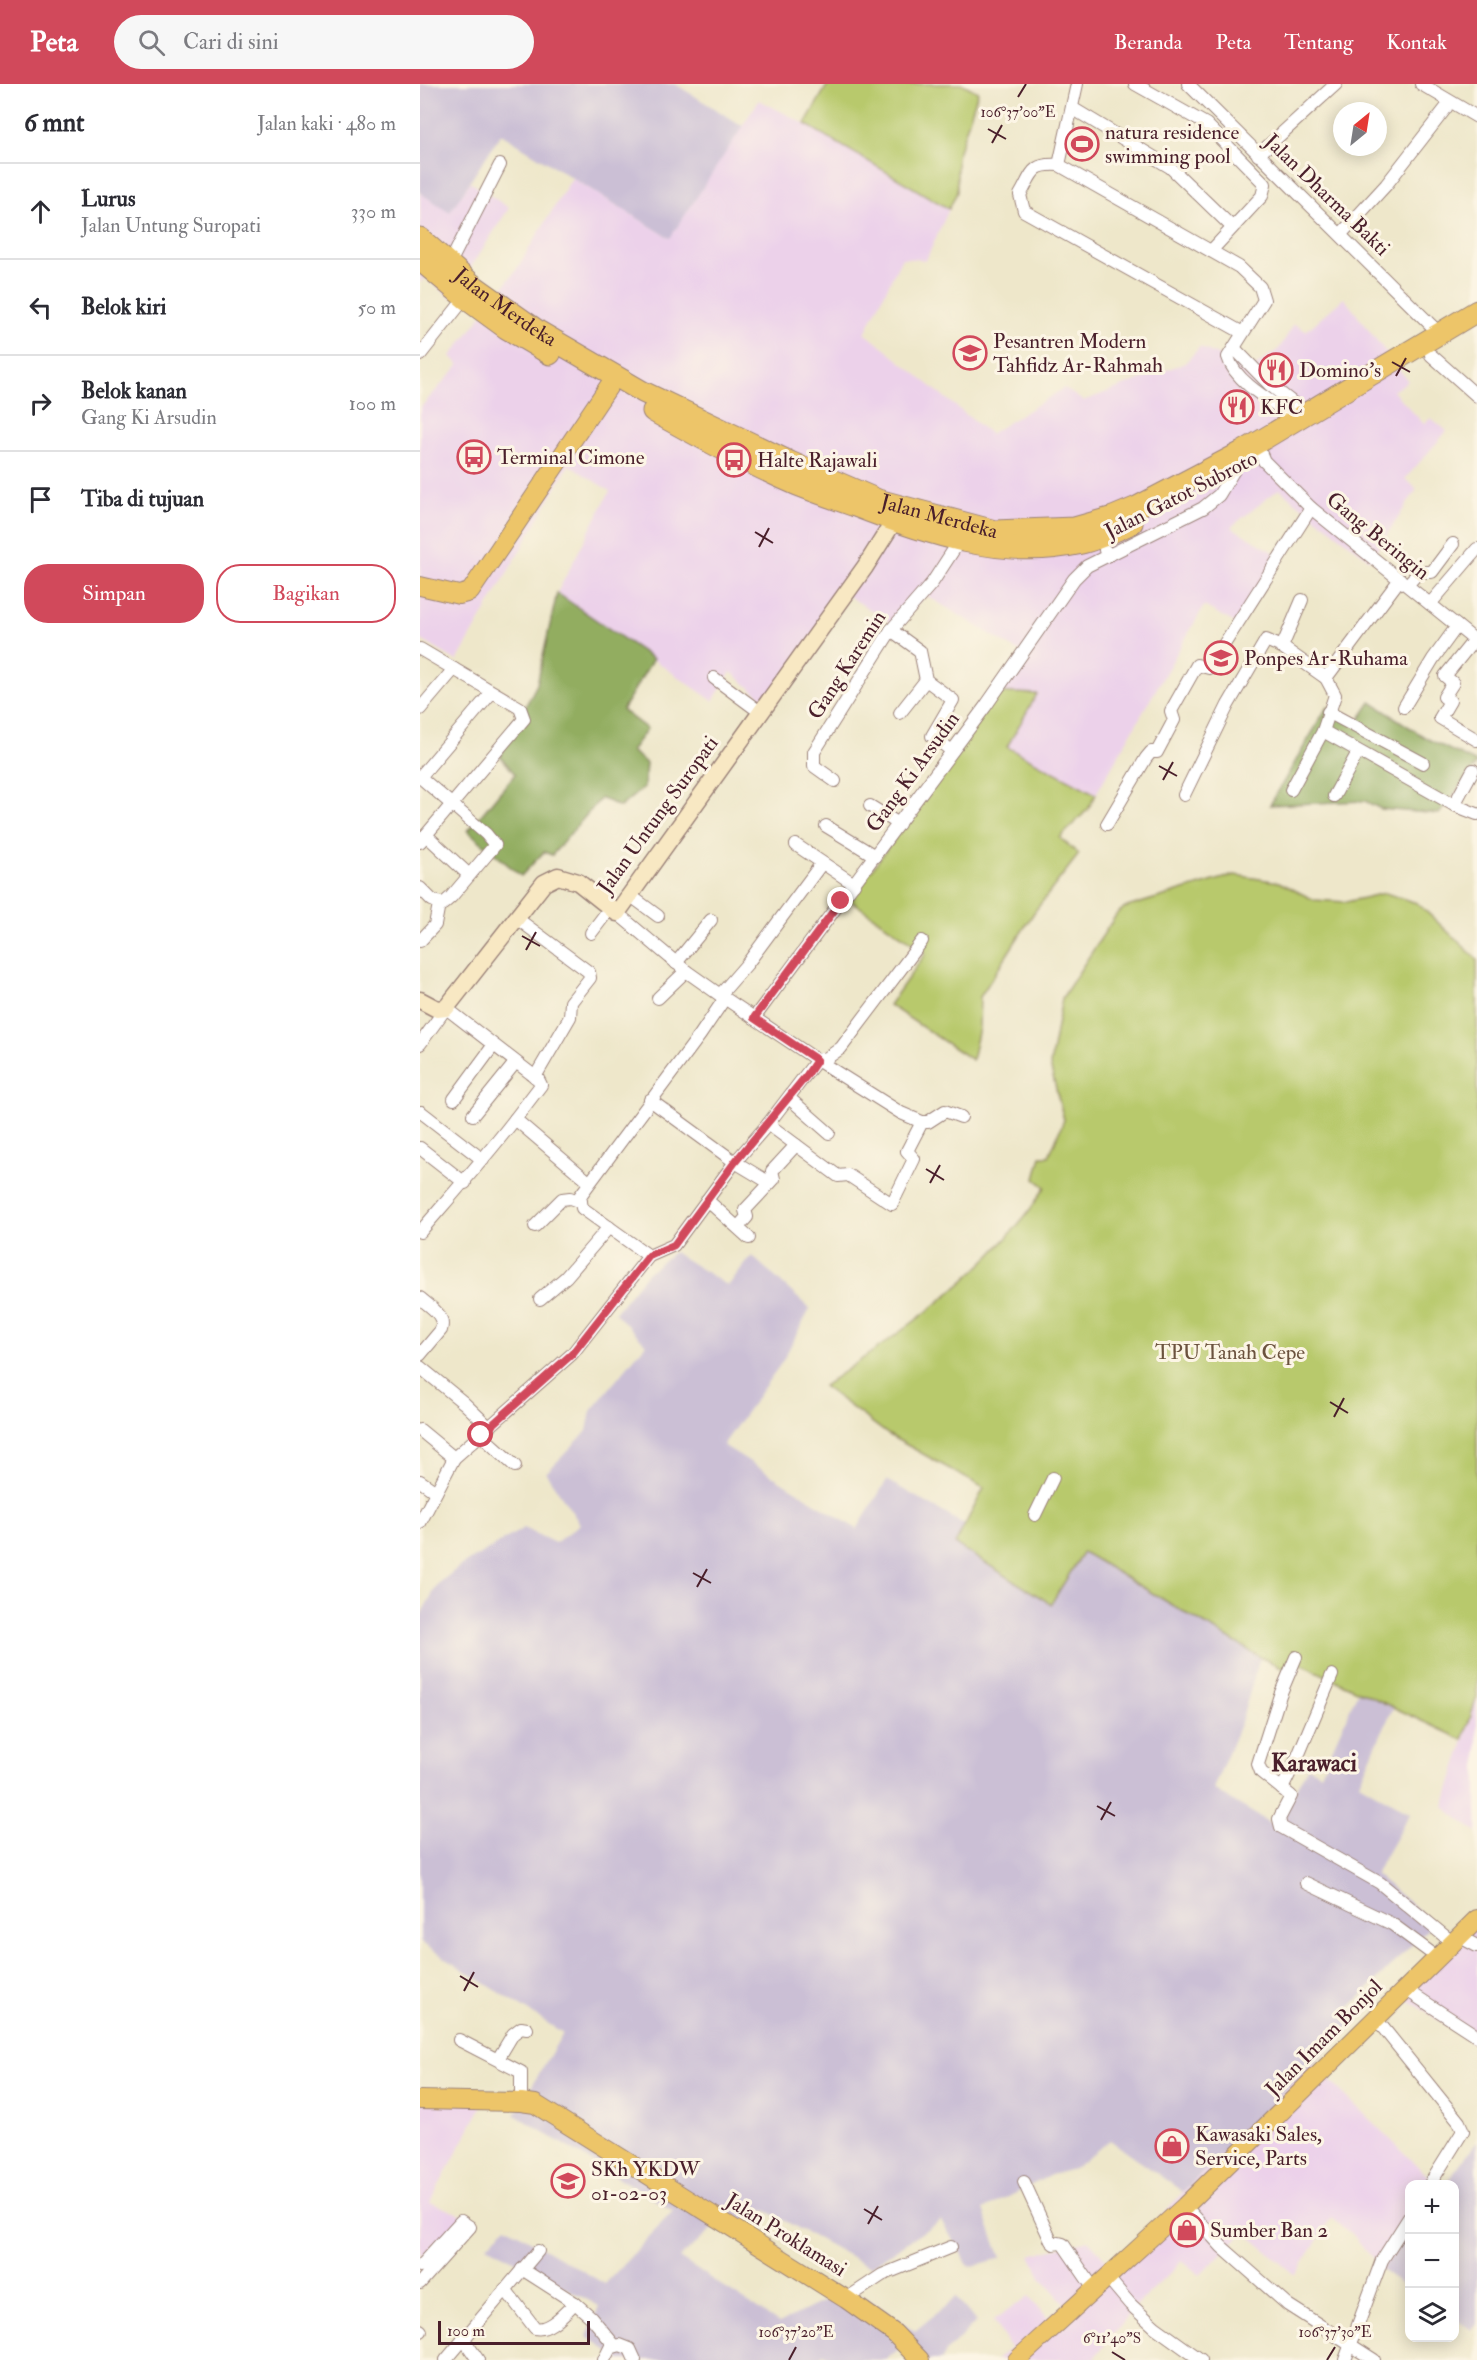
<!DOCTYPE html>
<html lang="id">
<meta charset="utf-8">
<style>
body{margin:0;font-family:"IM FELL Double Pica",serif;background:#f7f7f7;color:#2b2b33}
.controls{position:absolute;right:18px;bottom:18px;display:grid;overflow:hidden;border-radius:12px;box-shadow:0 3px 15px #0003}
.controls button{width:54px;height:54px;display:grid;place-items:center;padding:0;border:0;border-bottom:2px solid #e1e1e2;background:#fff;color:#2b2b33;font:30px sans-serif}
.compass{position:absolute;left:913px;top:18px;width:54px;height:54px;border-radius:50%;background:#fff;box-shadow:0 3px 15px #0003;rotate:30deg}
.scale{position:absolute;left:18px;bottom:15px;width:152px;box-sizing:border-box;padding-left:6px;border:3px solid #4a1f2b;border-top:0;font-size:16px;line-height:21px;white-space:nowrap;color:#4a1f2b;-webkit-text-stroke:4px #fcf5e5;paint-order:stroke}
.stop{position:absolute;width:18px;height:18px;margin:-14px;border:4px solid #d1495b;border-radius:50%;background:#fff}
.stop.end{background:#d1495b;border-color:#fff;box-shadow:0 2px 6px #0008}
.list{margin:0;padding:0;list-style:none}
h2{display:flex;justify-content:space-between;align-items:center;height:78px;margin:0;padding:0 24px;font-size:26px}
h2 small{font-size:20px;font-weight:400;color:#7c7c81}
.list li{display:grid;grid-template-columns:39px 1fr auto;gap:18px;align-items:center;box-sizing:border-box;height:96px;padding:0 24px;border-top:2px solid #e1e1e2}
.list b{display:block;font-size:22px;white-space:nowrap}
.list p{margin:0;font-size:20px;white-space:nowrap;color:#7c7c81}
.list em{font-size:20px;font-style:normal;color:#7c7c81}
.actions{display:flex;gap:12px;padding:18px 24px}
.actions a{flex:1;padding:14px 0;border:2px solid #d1495b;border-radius:24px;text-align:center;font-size:21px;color:#d1495b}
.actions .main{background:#d1495b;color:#fff}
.icon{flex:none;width:33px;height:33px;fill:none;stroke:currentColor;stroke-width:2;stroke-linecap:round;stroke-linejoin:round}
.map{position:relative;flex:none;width:1057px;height:2276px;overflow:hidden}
header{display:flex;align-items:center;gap:36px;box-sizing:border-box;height:84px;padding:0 30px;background:#d1495b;color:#fff}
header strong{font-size:28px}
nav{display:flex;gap:33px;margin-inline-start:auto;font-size:21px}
.search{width:420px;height:54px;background:#f7f7f7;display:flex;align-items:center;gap:15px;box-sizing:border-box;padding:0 21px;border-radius:33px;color:#7c7c81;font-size:22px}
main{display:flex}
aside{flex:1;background:#fff}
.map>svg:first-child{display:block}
</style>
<header>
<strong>Peta</strong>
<div class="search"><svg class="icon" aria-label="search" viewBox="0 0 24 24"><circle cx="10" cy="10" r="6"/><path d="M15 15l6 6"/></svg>Cari di sini</div>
<nav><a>Beranda</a><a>Peta</a><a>Tentang</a><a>Kontak</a></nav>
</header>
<main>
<aside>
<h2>6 mnt<small>Jalan kaki · 480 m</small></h2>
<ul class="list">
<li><svg class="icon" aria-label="ahead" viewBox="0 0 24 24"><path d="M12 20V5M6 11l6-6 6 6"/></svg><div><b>Lurus</b><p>Jalan Untung Suropati</p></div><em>330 m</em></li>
<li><svg class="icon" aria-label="left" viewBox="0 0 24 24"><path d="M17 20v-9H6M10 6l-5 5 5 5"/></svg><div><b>Belok kiri</b></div><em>50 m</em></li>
<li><svg class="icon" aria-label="right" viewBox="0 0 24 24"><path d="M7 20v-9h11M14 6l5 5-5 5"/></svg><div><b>Belok kanan</b><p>Gang Ki Arsudin</p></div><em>100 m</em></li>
<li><svg class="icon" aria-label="arrive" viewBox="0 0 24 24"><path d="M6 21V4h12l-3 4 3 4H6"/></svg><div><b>Tiba di tujuan</b></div></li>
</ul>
<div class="actions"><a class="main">Simpan</a><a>Bagikan</a></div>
</aside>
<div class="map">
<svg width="1057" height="2276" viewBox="0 0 1057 2276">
<rect width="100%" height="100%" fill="#fcf5e5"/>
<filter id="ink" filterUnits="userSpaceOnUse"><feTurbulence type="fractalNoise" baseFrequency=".0167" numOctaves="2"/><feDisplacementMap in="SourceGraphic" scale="12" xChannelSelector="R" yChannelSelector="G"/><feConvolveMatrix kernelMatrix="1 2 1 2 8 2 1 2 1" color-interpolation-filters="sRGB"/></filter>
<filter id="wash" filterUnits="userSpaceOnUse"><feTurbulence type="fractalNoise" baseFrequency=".008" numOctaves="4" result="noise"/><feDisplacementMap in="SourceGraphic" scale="24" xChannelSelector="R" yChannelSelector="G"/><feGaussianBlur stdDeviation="1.35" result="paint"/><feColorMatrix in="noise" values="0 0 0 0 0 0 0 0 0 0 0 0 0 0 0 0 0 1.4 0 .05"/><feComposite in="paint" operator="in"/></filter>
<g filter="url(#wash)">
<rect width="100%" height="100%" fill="#eee7ca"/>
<g fill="#ecd1ea">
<path d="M339 16 385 40 529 125 506 176 482 174 445 249 570 350 644 304 663 317 765 279 780 263 830 286 859 265 874 240 886 247 924 214 988 297 973 307 1004 340 1011 334 1027 347 985 395 997 405 950 476 859 405 811 443 860 472 815 539 784 522 676 710 587 663 617 611 573 608 601 569 506 511 476 542 425 510 352 622 311 588 293 617 137 509 190 407 149 381 37 577 0 555V324L39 281 31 272 96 186 152 94 250 154Z"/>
<path d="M50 98 89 124 31 214 5 193 0 199V109L30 127Z"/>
<path d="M1057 1613V1749L1024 1723Z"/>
<path d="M1057 1822V1962L975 1907Z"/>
<path d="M893 1980 1016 2100H990L989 2149 962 2186 934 2152 911 2134 876 2191 824 2148 780 2191 762 2177 716 2222 675 2273 678 2276H576L591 2264 573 2237 609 2212 628 2234 645 2220 621 2193 610 2171 668 2156 693 2183 763 2108Z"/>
<path d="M0 2008 69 2009 10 2118 44 2132 0 2173Z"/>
</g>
<g fill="#cbbfd5">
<path d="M0 0H255L323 42 250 154 81 50 30 128 0 109Z"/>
<path d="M254 1168 308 1202 332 1172 390 1225 362 1278 303 1361 437 1445 467 1396 545 1441 535 1460 631 1519 662 1468 840 1573 821 1638 793 1705 855 1742 888 1683 901 1690 938 1607 973 1624 939 1699 990 1729 955 1790 1014 1839 925 1928 936 1937 763 2108 690 2056 653 2085 631 2091 563 2126 581 2174 549 2183 521 2136 450 2183 341 2124 317 2141 306 2133 259 2174 359 2239 416 2211 443 2212 495 2247 536 2213 556 2238 527 2267 521 2276H492L482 2262 466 2276H414L404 2269 396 2276H200L167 2253 179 2222 67 2162 86 2142 185 2200 253 2127 95 2031 143 1949 0 1858V1532L18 1500 40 1482 104 1444 135 1459 160 1440 126 1389 167 1347 171 1327 226 1260 195 1229 227 1189Z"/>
<path d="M1057 2057V2240L1052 2246 1035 2235 1034 2100H1025Z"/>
<path d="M989 2149V2206L962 2186Z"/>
</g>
<g fill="#b8c96c" stroke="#81744c" stroke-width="1.5">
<path d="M408 0H543L558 8 537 73V108L529 125 385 40Z"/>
<path d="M573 608 617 610 587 663 676 710 668 725 640 754 659 770 615 827 560 913 559 944 552 976 469 921 506 869 430 816 520 691Z"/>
<path d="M814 791 859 798 894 816 926 818 965 809 997 819 1057 875V1613L1043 1656 879 1579 875 1590 840 1573 663 1468 631 1520 535 1460 564 1404 469 1351 403 1302C473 1254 547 1204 601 1137 610 1127 617 1115 625 1103L615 1095 621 1072H629L644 1036 630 981 642 914 696 831 704 824Z"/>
</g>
<g fill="#92ad60" stroke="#6e6646" stroke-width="1.5">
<path d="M137 509 233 575 202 626 227 645 211 667 226 679 224 703 200 723 181 714 132 771 124 768 101 792 48 747 95 690 80 672 117 600Z"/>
<path d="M951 618 1006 654 1057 679 1019 730 961 725 945 717 850 721 907 623 937 639Z"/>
</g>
</g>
<g filter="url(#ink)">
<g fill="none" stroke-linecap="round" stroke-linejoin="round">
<g stroke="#9c837a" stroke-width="14">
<g id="street">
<path d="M715 0 786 40 845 100 842 112 791 167"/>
<path d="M768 0 1019 249"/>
<path d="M1001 0 1057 33"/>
<path d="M652 24 750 83 812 143"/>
<path d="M838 71 916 0"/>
<path d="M639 81 657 0"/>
<path d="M921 150 966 101 1026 24"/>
<path d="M30 179 80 81"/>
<path d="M823 249 604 127 600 111C613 89 611 79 639 81L819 183 840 203 844 216 808 273C815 299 856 320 877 335"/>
<path d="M814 264 850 301 886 329"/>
<path d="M0 271 45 214"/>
<path d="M1011 271 1057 312"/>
<path d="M841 370 844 377 891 424 1057 558"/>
<path d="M685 466 687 472 783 424 799 411 814 386"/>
<path d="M980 495 906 594 915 611 903 647 1034 721 1057 730"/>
<path d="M987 501 999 488H1012L1033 460"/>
<path d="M1010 520 1057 465"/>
<path d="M471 546 500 567 506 596 533 616 512 652 532 667"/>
<path d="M1054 556 1025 592 1033 599 1024 613 1030 617 1020 634 1057 656"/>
<path d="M862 563 882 516"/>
<path d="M0 565 100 624 104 635 0 758"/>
<path d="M294 594 340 628"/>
<path d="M984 623 1013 575 1037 542"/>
<path d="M0 625 34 585"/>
<path d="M908 628 1003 679"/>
<path d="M480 629 506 596"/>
<path d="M415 697 394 682V668L471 546 512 499 540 456"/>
<path d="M871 706 903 647"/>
<path d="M764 711 808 621 846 556 862 563 906 594"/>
<path d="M914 712 938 668"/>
<path d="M1034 721 1053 686"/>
<path d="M450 722 479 740"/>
<path d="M687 740 726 674 731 668H737L754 636 751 627 777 581 789 584 891 424"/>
<path d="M406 742 455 772"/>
<path d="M6 751 49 791"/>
<path d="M376 761 434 800"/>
<path d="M0 804 12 816 23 820 31 813 75 761 66 750 0 693 72 608"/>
<path d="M211 812 238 832"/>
<path d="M197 829 266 887 300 911 397 976 481 1029 502 1038H508L525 1027 541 1033"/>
<path d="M95 833 169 888 170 894 151 918 150 933 115 993"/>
<path d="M171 849 190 824"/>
<path d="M0 857 15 841 19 820"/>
<path d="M256 879 291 836"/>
<path d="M300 911 327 880 402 779"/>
<path d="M238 914 266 887"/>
<path d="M334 934 565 623 654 495 667 482 687 472"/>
<path d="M0 960 26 924 118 995 121 1001 95 1035 169 1098"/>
<path d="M397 976 407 974 421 964 502 857"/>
<path d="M369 1014 409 1049"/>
<path d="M34 1015 73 962"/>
<path d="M230 1016 315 1078 350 1099"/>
<path d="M1 1028 63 1076"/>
<path d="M53 1031 95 979"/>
<path d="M348 1040 418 1092 428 1091 472 1120 494 1075 487 1067 502 1038"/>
<path d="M0 1064 45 1099"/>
<path d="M287 1116 329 1154"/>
<path d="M115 1142 142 1115 150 1114 161 1118"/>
<path d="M318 1143 327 1133 325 1126 354 1095 352 1087 376 1061"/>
<path d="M0 1148C32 1111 65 1074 95 1035"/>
<path d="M229 1172 162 1124 160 1112 280 951 305 914"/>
<path d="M0 1214C10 1223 26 1231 21 1246L0 1271"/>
<path d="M120 1215 146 1193 189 1143"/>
<path d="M0 1283 44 1319 70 1344"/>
<path d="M0 1346 34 1374"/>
<path d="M61 1351 95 1382"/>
<path d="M0 1397 16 1408"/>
<path d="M615 1431 633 1394"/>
<path d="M0 1439 34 1374 152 1270 229 1172 254 1161 315 1078 348 1040 397 976"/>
<path d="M876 1573 860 1611 838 1680 841 1688 871 1712 859 1735 861 1743 960 1799 1033 1859"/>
<path d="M862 1705 878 1672 912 1591"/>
<path d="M886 1799 972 1840 1018 1874"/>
<path d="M1040 1853 1057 1862"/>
<path d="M985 1905 1057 1952"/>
<path d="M956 1935 1039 2038 1043 2047 1010 2100"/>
<path d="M39 1956 101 1988V2018"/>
<path d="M78 1975 93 1950 101 1944 107 1945"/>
<path d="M604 2098 631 2157 634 2160 639 2159 643 2160 674 2205"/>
<path d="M765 2122 802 2163 868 2221 954 2276"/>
<path d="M0 2182 41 2137 50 2143 0 2199"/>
<path d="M102 2185 155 2219 171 2233 195 2262"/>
<path d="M688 2194 710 2220 735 2243 781 2276"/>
<path d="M85 2205 115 2244C129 2248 145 2228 155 2219"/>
<path d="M426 2215 462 2191 531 2163"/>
<path d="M0 2246 1 2247"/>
<path d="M43 2254 58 2276"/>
<path d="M26 2276 118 2167"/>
<path d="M184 2276 190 2264 200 2261 210 2265 215 2276"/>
<path d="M925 2276 962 2176 990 2132"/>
</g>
</g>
<g stroke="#9c837a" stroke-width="19">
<path id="secondary" d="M0 916 17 925 26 924 124 799 138 792 158 798 197 829 445 483 474 437"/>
</g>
<g stroke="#9c837a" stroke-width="20">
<g id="primary">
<path d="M0 502 39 511 50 508 195 293"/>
<path d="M0 2016 101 2018 115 2020 426 2215 474 2249 500 2276"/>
<path d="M597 2276 765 2122 1057 1835"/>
</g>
</g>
<g stroke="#9c837a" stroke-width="23">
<g id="highway">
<path id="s1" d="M0 154 53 201 118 247 223 308 370 378 458 416 575 447 654 444 693 433 717 423 822 368 1057 227"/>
<path d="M0 176 45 214 86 244 130 270"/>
<path d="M233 327C279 353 327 379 375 400 395 408 415 415 435 422 504 449 583 476 657 460 677 456 695 447 712 439"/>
</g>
</g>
<use href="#street" stroke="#fff" stroke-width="12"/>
<use href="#secondary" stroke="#f8e8c3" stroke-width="16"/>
<use href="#primary" stroke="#edc569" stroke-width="18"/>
<use href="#highway" stroke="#edc569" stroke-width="21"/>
</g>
</g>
<g fill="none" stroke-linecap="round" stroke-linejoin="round" filter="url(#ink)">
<path stroke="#d1495b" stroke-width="8" d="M61 1351 152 1270 229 1172 254 1161 315 1078 387 991 397 976 334 934 421 817"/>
</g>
<path fill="none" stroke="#4a1f2b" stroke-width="2" d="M598 13 606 0M568 45 586 55M572 59 582 41M972 278 990 288M976 292 986 274M335 448 353 459M339 463 349 444M739 682 757 692M743 696 753 678M102 852 120 862M106 866 116 848M506 1085 524 1096M510 1099 520 1081M910 1318 928 1329M914 1333 924 1314M273 1489 291 1499M277 1503 287 1485M677 1722 695 1732M681 1736 691 1718M40 1892 58 1903M44 1907 54 1888M444 2125 462 2136M448 2140 458 2122M692 2268 705 2276M369 2276 376 2263M907 2276 915 2263"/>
<defs>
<g id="stadium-ring" transform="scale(1.725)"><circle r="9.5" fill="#fcf5e5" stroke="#d1495b" stroke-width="1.5"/><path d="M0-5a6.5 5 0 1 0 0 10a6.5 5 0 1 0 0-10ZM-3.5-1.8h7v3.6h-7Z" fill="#d1495b"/></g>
<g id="university-ring" transform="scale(1.725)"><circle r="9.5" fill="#fcf5e5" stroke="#d1495b" stroke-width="1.5"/><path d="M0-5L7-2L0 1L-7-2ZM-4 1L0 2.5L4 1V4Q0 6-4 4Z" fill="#d1495b"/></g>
<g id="restaurant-ring" transform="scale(1.725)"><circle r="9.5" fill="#fcf5e5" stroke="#d1495b" stroke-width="1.5"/><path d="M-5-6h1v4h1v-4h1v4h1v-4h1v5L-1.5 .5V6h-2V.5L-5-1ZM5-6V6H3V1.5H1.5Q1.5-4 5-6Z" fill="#d1495b"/></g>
<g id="bus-ring" transform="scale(1.725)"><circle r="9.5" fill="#fcf5e5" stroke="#d1495b" stroke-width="1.5"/><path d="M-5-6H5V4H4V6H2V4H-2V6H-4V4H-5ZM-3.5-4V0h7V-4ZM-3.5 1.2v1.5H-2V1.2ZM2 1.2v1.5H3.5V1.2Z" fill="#d1495b"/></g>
<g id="school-ring" transform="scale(1.725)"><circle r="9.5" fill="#fcf5e5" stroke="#d1495b" stroke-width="1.5"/><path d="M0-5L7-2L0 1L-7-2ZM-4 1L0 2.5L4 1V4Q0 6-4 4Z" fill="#d1495b"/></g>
<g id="shop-ring" transform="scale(1.725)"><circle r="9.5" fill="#fcf5e5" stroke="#d1495b" stroke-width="1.5"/><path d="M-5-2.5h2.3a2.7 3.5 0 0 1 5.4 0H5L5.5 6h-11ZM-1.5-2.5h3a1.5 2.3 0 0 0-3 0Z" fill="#d1495b"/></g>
</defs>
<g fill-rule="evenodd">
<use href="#stadium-ring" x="662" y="60"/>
<use href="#university-ring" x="550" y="269"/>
<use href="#restaurant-ring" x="856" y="286"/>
<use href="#restaurant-ring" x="817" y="323"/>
<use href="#bus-ring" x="54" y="373"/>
<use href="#bus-ring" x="314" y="376"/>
<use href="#school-ring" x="801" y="574"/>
<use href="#shop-ring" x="752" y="2062"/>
<use href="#school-ring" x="148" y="2097"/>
<use href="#shop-ring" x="767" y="2146"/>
</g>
<g text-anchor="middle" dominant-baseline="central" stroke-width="6" stroke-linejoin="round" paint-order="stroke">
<g font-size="21" fill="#4a1f2b" stroke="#fcf5e5" text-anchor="start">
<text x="685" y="48">natura residence<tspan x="685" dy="24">swimming pool</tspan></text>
<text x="573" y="257">Pesantren Modern<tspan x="573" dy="24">Tahfidz Ar-Rahmah</tspan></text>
<text x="879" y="286">Domino's</text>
<text x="840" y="323">KFC</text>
<text x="77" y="373">Terminal Cimone</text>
<text x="337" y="376">Halte Rajawali</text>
<text x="824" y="574">Ponpes Ar-Ruhama</text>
<text x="775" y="2050">Kawasaki Sales,<tspan x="775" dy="24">Service, Parts</tspan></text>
<text x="171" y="2085">SKh YKDW<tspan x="171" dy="24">01-02-03</tspan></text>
<text x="790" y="2146">Sumber Ban 2</text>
</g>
<g font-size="21" fill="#4a1f2b" stroke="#fcf5e5">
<text transform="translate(907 111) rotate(44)">Jalan Dharma Bakti</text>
<text stroke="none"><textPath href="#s1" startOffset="110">Jalan Merdeka</textPath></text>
<text transform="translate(761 411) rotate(-27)">Jalan Gatot Subroto</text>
<text stroke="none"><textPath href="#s1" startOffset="594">Jalan Merdeka</textPath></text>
<text transform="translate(958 452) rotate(39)">Gang Beringin</text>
<text transform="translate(427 581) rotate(-57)">Gang Karemin</text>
<text transform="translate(493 688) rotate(-54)">Gang Ki Arsudin</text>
<text transform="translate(238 731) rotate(-54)">Jalan Untung Suropati</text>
<text transform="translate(904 1954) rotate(-45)">Jalan Imam Bonjol</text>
<text transform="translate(366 2151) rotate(32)">Jalan Proklamasi</text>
</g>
<g font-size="21" fill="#6b523e" stroke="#fcf5e5">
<text x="810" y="1268">TPU Tanah Cepe</text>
</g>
<g font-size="24" font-weight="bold" fill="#4a1f2b" stroke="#fcf5e5">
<text x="894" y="1679">Karawaci</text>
</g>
</g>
<g font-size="15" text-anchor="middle" fill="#4a1f2b" stroke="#fcf5e5" stroke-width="6" stroke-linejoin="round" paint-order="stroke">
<text x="598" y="33">106°37'00"E</text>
<text x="376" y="2253">106°37'20"E</text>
<text x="915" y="2253">106°37'30"E</text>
<text x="692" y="2259">6°11'40"S</text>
</g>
</svg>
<div class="controls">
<button>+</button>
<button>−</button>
<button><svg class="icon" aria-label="layers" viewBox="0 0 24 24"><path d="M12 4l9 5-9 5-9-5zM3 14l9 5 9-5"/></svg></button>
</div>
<svg class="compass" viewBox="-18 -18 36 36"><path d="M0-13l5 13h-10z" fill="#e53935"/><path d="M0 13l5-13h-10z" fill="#7c7c81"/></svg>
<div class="scale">100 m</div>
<div class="stop" style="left:61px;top:1351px"></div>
<div class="stop end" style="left:421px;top:817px"></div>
</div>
</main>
